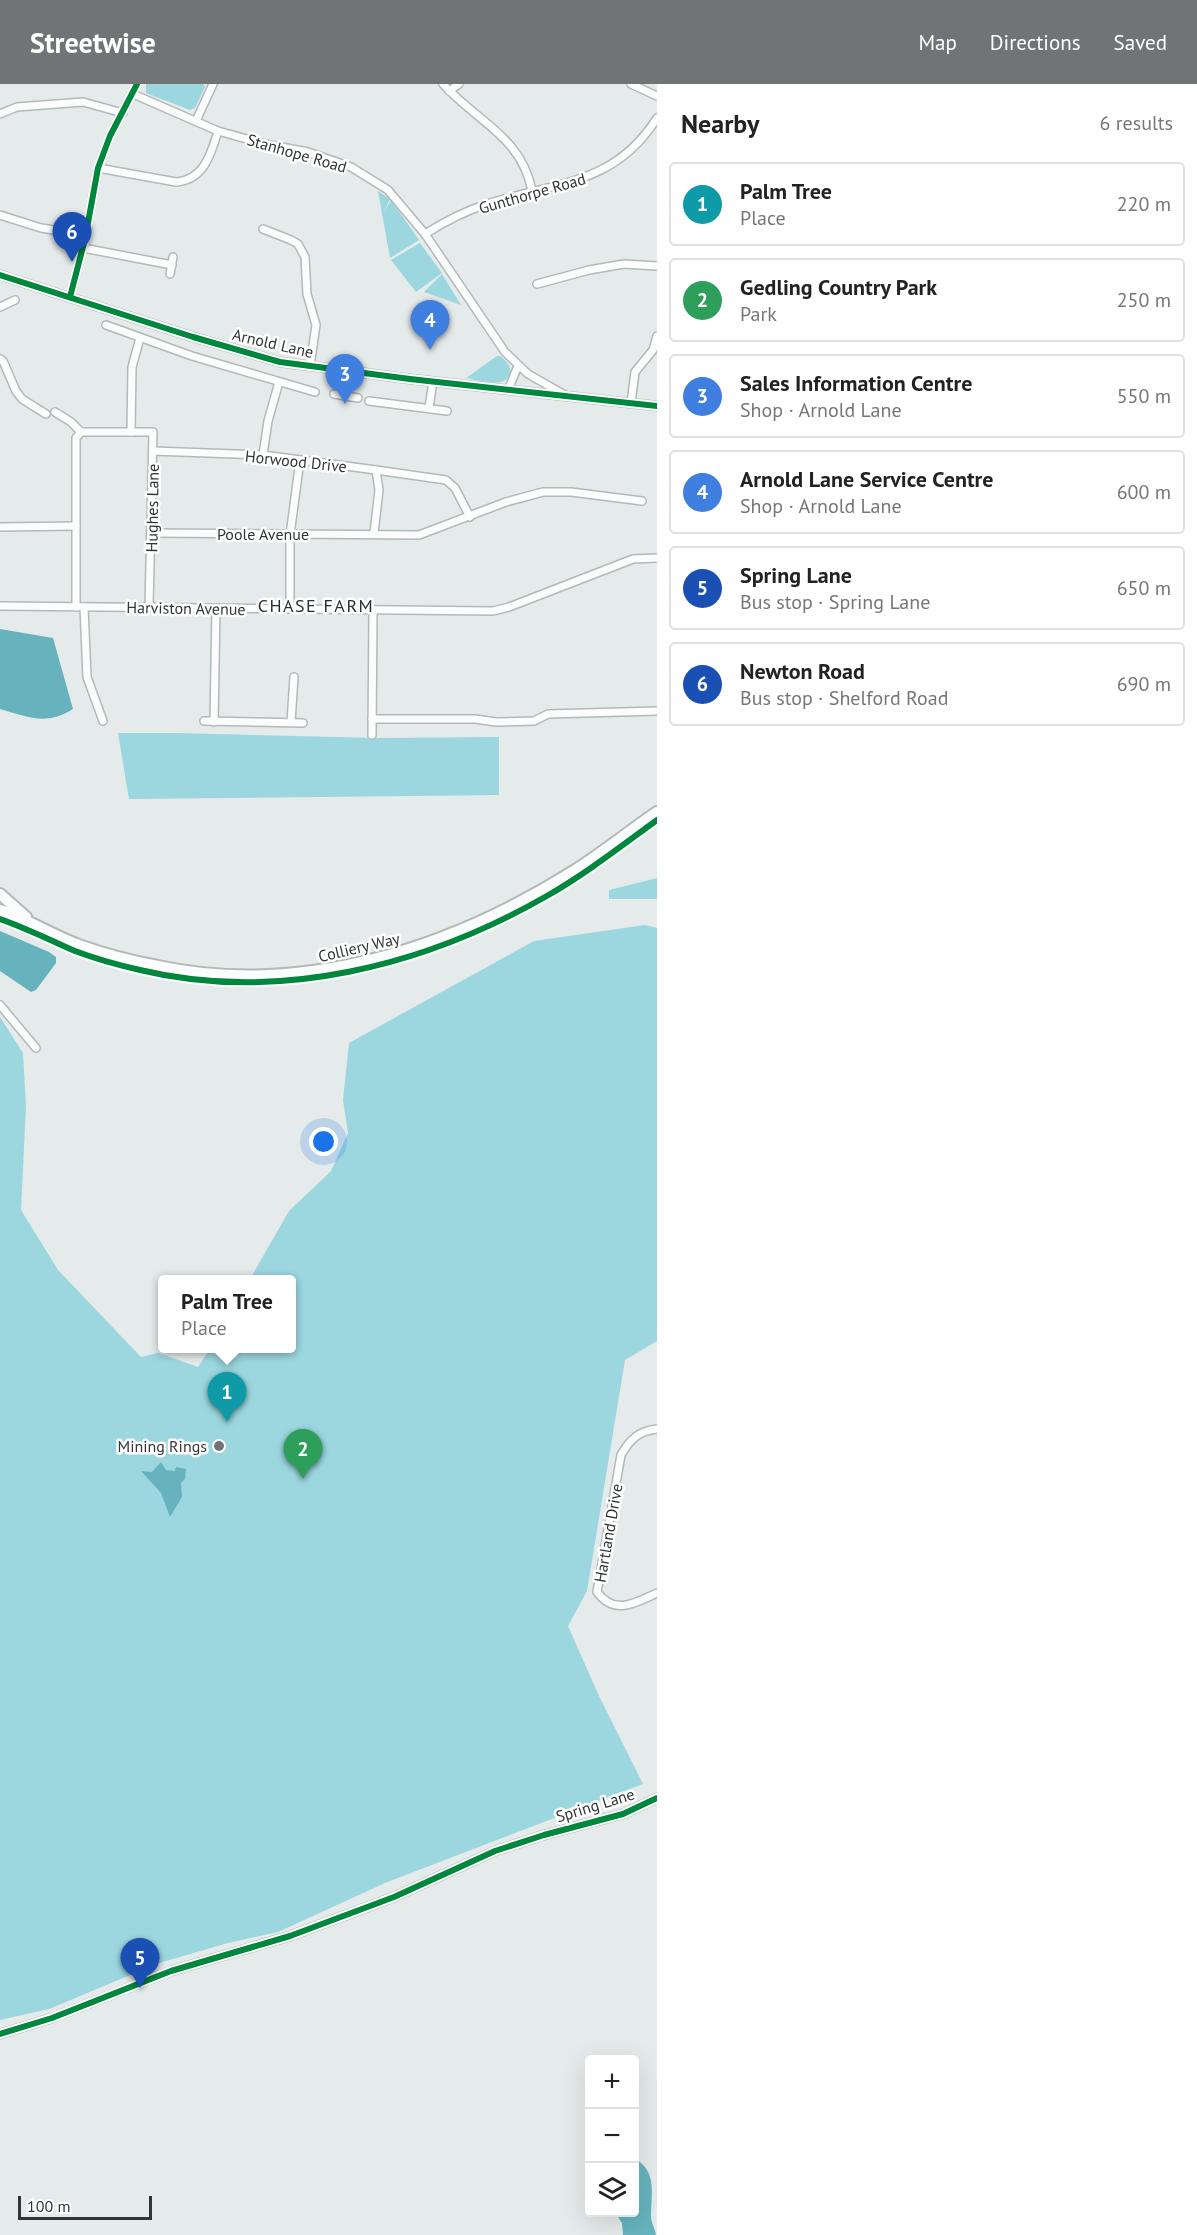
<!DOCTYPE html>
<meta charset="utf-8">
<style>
body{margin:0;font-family:"PT Sans",sans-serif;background:#f6f6f6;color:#222}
.controls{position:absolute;right:18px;bottom:18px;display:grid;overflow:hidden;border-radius:6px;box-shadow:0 6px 24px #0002}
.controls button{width:54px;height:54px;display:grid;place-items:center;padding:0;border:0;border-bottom:2px solid #e0e0e0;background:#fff;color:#222;font:30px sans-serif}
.scale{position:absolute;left:18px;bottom:15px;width:134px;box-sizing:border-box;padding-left:6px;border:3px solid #323536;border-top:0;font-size:16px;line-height:21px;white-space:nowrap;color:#323536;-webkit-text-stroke:4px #fff;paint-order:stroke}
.you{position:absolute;left:324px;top:1058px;width:21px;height:21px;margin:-15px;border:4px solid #fff;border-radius:50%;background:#1a73e8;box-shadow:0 0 0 9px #1a73e833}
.badge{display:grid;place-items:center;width:39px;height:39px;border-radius:50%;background:#717475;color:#fff;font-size:20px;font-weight:700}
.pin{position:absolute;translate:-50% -50px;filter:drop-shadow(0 2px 3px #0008)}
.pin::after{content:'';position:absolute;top:32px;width:21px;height:18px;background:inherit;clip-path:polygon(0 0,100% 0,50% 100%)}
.popup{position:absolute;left:158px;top:1191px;width:138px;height:78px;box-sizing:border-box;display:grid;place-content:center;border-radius:6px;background:#fff;filter:drop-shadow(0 2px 4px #0005);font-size:20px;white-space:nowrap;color:#767676}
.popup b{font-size:22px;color:#222}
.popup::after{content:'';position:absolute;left:50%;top:100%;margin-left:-12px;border:12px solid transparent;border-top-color:#fff}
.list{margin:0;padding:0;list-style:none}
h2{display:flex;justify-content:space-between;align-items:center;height:78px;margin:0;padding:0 24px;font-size:26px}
h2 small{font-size:20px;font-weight:400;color:#767676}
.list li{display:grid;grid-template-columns:39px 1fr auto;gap:18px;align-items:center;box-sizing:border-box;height:84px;margin:0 12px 12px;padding:0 12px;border:2px solid #e0e0e0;border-radius:6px}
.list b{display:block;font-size:22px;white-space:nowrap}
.list p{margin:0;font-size:20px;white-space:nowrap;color:#767676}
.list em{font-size:20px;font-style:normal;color:#767676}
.icon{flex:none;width:33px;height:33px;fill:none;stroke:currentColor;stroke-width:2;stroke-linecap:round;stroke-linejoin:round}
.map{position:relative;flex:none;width:657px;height:2151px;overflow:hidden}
header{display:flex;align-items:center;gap:36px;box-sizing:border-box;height:84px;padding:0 30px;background:#717475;color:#fff}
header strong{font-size:28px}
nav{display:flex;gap:33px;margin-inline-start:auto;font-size:21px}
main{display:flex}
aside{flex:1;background:#fff}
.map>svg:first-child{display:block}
</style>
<header>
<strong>Streetwise</strong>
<nav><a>Map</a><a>Directions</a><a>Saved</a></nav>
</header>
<main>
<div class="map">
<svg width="657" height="2151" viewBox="0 0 657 2151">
<rect width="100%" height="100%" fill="#e5eaea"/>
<g fill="#9cd7e0">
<path d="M146 0H203L205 3 195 24 190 26 146 9Z"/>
<path d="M378 107 390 115 384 128 391 116 419 156 390 174Z"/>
<path d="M420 159 442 189 416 208 391 176Z"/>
<path d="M442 190 461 221 424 208Z"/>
<path d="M497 272H500C505 276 511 281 510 288 508 306 478 296 466 294Z"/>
<path d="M118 649H175L377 654 499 653V711L129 715Z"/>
<path d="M657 794V815H609V806Z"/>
<path d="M645 841 657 844V1257L625 1276 587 1507 568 1542 599 1612 643 1700 385 1799 278 1848 228 1859 159 1879 49 1925 0 1936V933L23 969 26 1022 21 1126 58 1186 141 1273 158 1269 198 1283 210 1265 292 1264V1196L250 1195 289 1127 331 1087 348 1049 343 1016 349 959 534 857Z"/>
</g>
<g fill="#66b3be">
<path d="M0 545 53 554 73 625C46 642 28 633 0 625Z"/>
<path d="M0 847 49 868 56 873V879L36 906 31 908 0 887Z"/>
<path d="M161 1378 166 1386 175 1387 176 1383 186 1385 185 1395 181 1399 182 1413 170 1433 161 1409 141 1387 152 1388Z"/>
<path d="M637 2076C657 2089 651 2110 651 2132 651 2139 655 2144 656 2151H623L622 2139 618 2133V2129L634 2128 635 2080Z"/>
</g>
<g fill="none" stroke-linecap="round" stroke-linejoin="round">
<g stroke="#b5b8b8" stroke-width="10">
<g id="minor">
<path d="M443 0C477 38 522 53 532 107"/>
<path d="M631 0 657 12"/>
<path d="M449 7 459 0"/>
<path d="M133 10 218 47 265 60 308 68 351 83 388 106 425 150 505 268 528 290 565 311"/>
<path d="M0 30 17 23 83 18 123 29"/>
<path d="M196 37 213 0"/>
<path d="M98 84 176 98C204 96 211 70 218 47"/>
<path d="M0 131 41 144 86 151"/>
<path d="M263 145 291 156 298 160 305 173 307 210 316 241 310 282"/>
<path d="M425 150C444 138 465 127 487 120 555 98 614 102 657 34"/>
<path d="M83 164 172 181"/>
<path d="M170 190 173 173"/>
<path d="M537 200 589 186 624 180 657 182"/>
<path d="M70 213 85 155 98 84 110 52 137 0"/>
<path d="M0 223 15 216"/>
<path d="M106 241 192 272 315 308"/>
<path d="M0 275 3 277 16 307 22 315 46 330"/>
<path d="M508 306 518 282"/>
<path d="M334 310 358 314"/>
<path d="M347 312 349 287"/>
<path d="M369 317 447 327"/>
<path d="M631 319 635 288 653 266 657 252"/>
<path d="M429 324 433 297"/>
<path d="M55 328 71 338 81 348"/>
<path d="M131 348 132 283 140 254"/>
<path d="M153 367 263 371 376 386 379 406 374 449"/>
<path d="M263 371 268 337 279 298"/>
<path d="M376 386 446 396 455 404 470 433"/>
<path d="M0 443 76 442"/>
<path d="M151 449 419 451 506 418 543 408H571L642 417"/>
<path d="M0 522 493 527 509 523 633 475 657 474"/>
<path d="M76 523V354L81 348H153L149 523"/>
<path d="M84 523 87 593 103 637"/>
<path d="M290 525V451L300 376"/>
<path d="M372 635H475L496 638 534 637 548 630 657 627"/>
<path d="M204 637 303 639"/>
<path d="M214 638 216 524"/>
<path d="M291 638 294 593"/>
<path d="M372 651 373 526"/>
<path d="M0 921 36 964"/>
<path d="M657 1345C639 1347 630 1355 621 1371L597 1508C615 1532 635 1519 657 1509"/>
</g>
</g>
<g stroke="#b5b8b8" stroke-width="11">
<g id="tertiary">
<path d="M0 191 193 253 280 278 410 295 657 322"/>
<path d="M0 1950 52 1934 171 1887 290 1852 394 1813 495 1767 544 1751 623 1730 657 1714"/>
</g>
</g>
<g stroke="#b5b8b8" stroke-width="14">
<g id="primary">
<path d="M0 810 26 833"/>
<path d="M0 826C27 835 52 851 79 861 104 870 131 877 158 882 302 913 450 864 572 788 601 770 629 747 657 728"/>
</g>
</g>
<use href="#minor" stroke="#fbfcfc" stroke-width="7"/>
<use href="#tertiary" stroke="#fbfcfc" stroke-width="8"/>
<use href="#primary" stroke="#fbfcfc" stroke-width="10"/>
<g stroke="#fff" stroke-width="10">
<g id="cycleway">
<path d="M0 191 193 253 280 278 410 295 657 322"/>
<path d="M70 213 85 155 98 84 110 52 137 0"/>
<path d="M0 835C26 844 50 856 75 867 96 875 118 881 140 886 278 919 424 882 545 813 584 791 620 763 657 736"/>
<path d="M0 1950 52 1934 171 1887 290 1852 394 1813 495 1767 544 1751 623 1730 657 1714"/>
</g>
</g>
<use href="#cycleway" stroke="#00873e" stroke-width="6"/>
</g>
<circle fill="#717475" stroke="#fff" stroke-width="2" cx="219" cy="1362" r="6"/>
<g text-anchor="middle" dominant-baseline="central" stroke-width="5" stroke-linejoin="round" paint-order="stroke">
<g font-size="16" fill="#323536" stroke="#fff">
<text transform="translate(297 69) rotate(16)">Stanhope Road</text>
<text transform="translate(532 109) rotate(-16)">Gunthorpe Road</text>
<text transform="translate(273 259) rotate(13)">Arnold Lane</text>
<text transform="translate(296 377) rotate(6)">Horwood Drive</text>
<text transform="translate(152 424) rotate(-89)">Hughes Lane</text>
<text x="263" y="450">Poole Avenue</text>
<text transform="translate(186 524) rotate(1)">Harviston Avenue</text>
<text transform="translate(359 863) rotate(-13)">Colliery Way</text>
<text transform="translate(608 1449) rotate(-80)">Hartland Drive</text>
<text transform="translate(595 1721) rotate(-17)">Spring Lane</text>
</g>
<g font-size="16" fill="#323536" stroke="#fff" text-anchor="end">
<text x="207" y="1362">Mining Rings</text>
</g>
<g font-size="18" letter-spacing="1.5" fill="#292f31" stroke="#fff">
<text x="316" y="521">CHASE FARM</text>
</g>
</g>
</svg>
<div class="controls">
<button>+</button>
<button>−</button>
<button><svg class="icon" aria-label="layers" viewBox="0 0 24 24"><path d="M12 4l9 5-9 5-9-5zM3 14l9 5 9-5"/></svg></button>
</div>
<div class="scale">100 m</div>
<div class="you"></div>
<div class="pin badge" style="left:227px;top:1338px;background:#0f9aa8">1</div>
<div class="popup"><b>Palm Tree</b>Place</div>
<div class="pin badge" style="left:303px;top:1395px;background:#2e9e5b">2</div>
<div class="pin badge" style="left:345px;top:320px;background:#3f7fe0">3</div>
<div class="pin badge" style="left:430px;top:266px;background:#3f7fe0">4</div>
<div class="pin badge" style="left:140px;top:1904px;background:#1a4fb4">5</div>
<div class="pin badge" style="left:72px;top:178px;background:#1a4fb4">6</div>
</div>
<aside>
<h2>Nearby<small>6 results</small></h2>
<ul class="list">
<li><span class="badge" style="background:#0f9aa8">1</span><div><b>Palm Tree</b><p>Place</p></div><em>220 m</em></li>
<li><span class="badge" style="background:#2e9e5b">2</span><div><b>Gedling Country Park</b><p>Park</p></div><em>250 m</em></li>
<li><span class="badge" style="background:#3f7fe0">3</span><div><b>Sales Information Centre</b><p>Shop · Arnold Lane</p></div><em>550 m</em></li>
<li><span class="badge" style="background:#3f7fe0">4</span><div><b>Arnold Lane Service Centre</b><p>Shop · Arnold Lane</p></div><em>600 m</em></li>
<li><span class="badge" style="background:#1a4fb4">5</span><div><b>Spring Lane</b><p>Bus stop · Spring Lane</p></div><em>650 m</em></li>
<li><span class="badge" style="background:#1a4fb4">6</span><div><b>Newton Road</b><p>Bus stop · Shelford Road</p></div><em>690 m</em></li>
</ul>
</aside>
</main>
